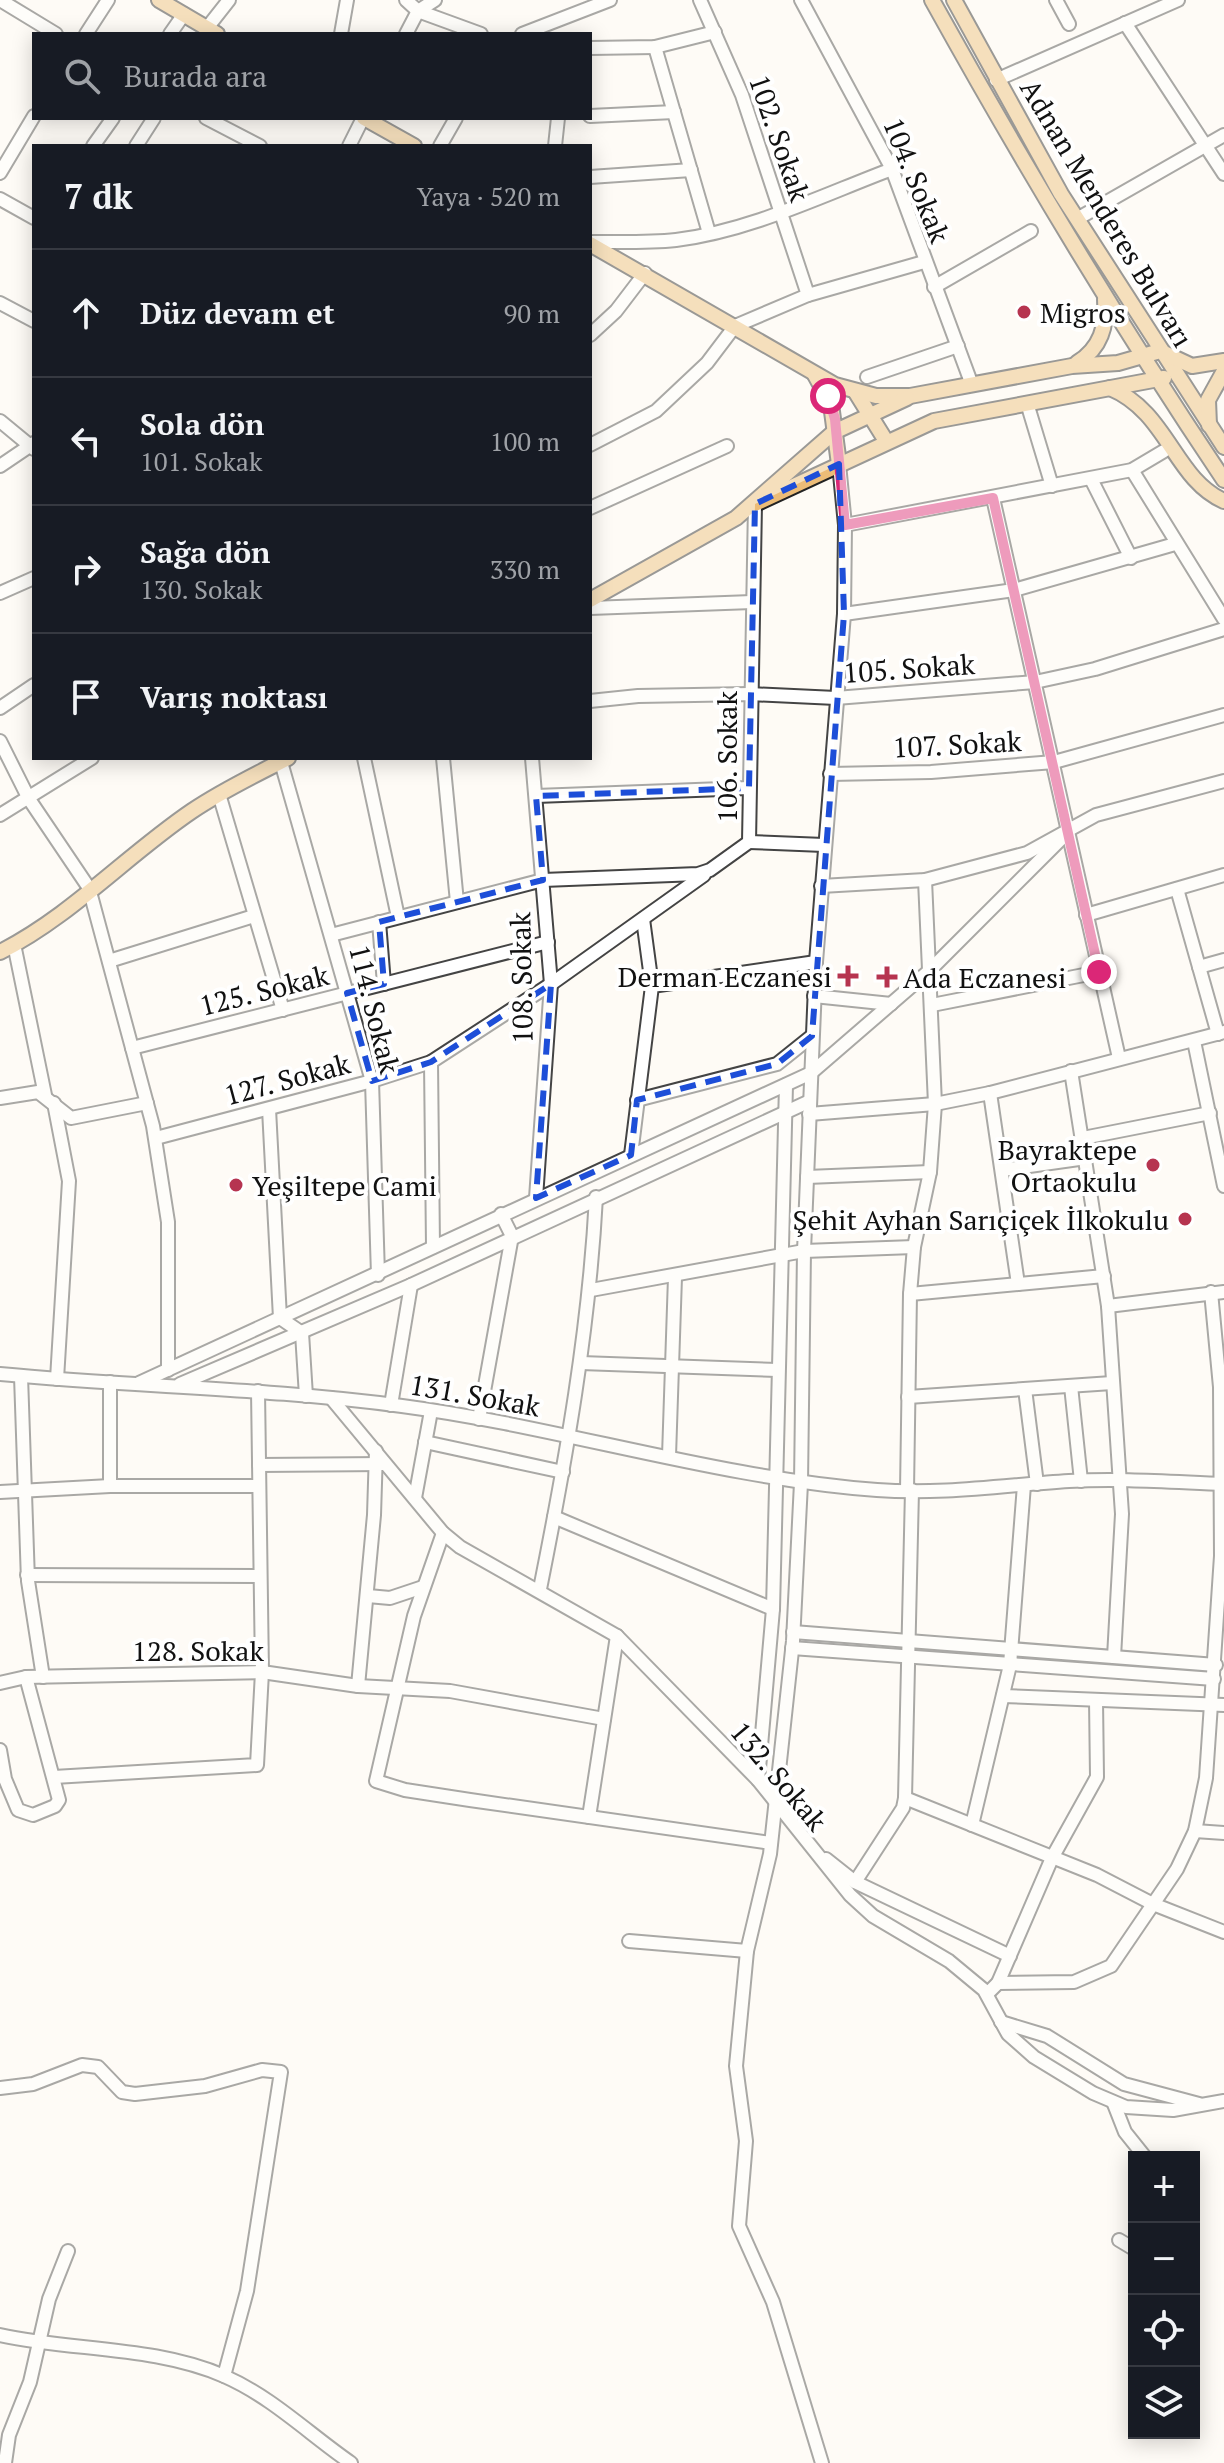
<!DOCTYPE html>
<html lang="tr">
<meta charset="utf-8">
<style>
body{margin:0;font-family:"PT Serif",serif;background:#20242c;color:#f1f3f6}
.controls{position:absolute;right:24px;bottom:24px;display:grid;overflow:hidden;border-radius:0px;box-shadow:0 4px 20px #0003}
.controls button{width:72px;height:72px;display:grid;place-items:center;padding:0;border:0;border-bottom:2px solid #363941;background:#171b24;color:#f1f3f6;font:40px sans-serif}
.stop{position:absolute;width:24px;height:24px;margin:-18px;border:6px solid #db2777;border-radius:50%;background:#fff}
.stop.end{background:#db2777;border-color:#fff;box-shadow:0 2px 8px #0008}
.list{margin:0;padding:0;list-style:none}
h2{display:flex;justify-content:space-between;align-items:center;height:104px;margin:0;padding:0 32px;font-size:34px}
h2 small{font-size:26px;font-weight:400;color:#9ea1a6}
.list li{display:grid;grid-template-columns:52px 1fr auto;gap:24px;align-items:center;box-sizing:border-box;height:128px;padding:0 32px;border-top:2px solid #363941}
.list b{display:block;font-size:30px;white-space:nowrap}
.list p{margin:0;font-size:26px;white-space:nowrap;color:#9ea1a6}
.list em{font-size:26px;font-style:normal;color:#9ea1a6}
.icon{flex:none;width:44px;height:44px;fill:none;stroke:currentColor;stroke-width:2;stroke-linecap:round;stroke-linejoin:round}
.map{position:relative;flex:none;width:1224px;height:2463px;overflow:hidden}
.search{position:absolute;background:#171b24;box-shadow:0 4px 20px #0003;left:32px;top:32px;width:560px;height:88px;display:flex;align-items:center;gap:20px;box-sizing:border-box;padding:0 28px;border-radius:0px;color:#9ea1a6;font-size:30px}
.panel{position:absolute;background:#171b24;box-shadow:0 4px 20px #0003;left:32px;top:144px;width:560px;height:616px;border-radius:0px}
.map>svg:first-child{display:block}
</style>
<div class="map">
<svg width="1224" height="2463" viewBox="0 0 1224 2463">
<rect width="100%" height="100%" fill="#fefbf5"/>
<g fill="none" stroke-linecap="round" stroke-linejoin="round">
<g stroke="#444" stroke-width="16">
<g id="minor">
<path d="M0 0 56 34"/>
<path d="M406 0 418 11 481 34"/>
<path d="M700 0 742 95 808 295"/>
<path d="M801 0 892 169 972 385"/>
<path d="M1056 0 1069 24"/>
<path d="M1125 23 1224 174"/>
<path d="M207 28 229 0"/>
<path d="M86 34 108 0"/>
<path d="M170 34 184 14"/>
<path d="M341 34 347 0"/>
<path d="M406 34 418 11 435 0"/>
<path d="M522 34 610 0"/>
<path d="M655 47 709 233"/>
<path d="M590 48 655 47 715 32"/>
<path d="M996 80 1178 0"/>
<path d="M590 116 674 112"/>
<path d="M206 118 260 146"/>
<path d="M93 146 113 118"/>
<path d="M136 146 154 118"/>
<path d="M349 146 363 118"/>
<path d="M440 146 456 118"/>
<path d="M555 146 558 118"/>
<path d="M0 173 34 116"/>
<path d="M590 177 691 170"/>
<path d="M0 199 34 218"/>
<path d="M1077 219 1224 135"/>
<path d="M590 242C619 242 648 243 676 240 750 231 823 195 892 169"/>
<path d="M934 287 1031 231"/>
<path d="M0 303 34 321"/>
<path d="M590 335 616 311 645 273"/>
<path d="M867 377 958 346"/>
<path d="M1027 403 1052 486"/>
<path d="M0 421 34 449"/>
<path d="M590 445 656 411 707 363 735 326 808 295 924 262"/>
<path d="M0 466 34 443"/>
<path d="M1132 470 1224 619"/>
<path d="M1091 479 1131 558"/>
<path d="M993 498 1119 1058"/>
<path d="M590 508 727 446"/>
<path d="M845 525 1132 470 1164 451"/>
<path d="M0 593 34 578"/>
<path d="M590 608 752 602"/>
<path d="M844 614 1014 590 1175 544"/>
<path d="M590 701 638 696 750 694 836 698 1035 682 1095 669 1224 629"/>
<path d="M0 708 34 685"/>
<path d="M0 741 29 799 89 888 153 1126 168 1222V1370"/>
<path d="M364 758 398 917"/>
<path d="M443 758 457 902"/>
<path d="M532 758 551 984 536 1198"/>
<path d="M281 762 372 1081 378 1275"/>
<path d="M830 774 931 772 1054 762 1224 715"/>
<path d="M219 794 283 1010"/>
<path d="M536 796 749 788"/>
<path d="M0 815 92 758"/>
<path d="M749 842 824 845"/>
<path d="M821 886 925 880 1027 853 1096 815 1224 781"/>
<path d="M1177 889 1218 1034"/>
<path d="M1086 915 1224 875"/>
<path d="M643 919 652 986"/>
<path d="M379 922 384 984"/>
<path d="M331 935 543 880 698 874 710 870 749 842 755 504"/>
<path d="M14 944 45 1095"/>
<path d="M109 961 254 916"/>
<path d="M1199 967 1224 960"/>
<path d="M814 996 891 1004"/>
<path d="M932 1005 1099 972"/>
<path d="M1194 1041 1224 1186"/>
<path d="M132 1048 548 942"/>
<path d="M431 1062 433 1247"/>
<path d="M1071 1071 1108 1306 1122 1514 1114 1657"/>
<path d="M990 1093 1018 1284"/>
<path d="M0 1098 38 1092 71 1118 147 1103"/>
<path d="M637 1100 777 1064 812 1036"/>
<path d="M54 1103 69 1181 57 1379"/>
<path d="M269 1109 280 1318 302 1333 306 1396"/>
<path d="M809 1114 935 1104 990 1093 1224 1032"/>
<path d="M156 1138 372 1081 431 1062 551 984 704 875"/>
<path d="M1083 1138 1210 1113"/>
<path d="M631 1155 652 986 816 962"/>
<path d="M1002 1170 1086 1158"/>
<path d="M807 1177 930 1172"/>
<path d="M591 1290 804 1251 914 1247"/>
<path d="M910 1294 1104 1276"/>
<path d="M1108 1306 1224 1292"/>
<path d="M581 1363 777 1370"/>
<path d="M0 1374C134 1387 268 1388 402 1406 561 1427 716 1478 877 1490 941 1495 1006 1485 1069 1481 1121 1478 1172 1482 1224 1484"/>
<path d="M21 1376 28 1581 43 1677"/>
<path d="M110 1382V1486"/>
<path d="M139 1383 811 1073 929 971 1067 833"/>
<path d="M180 1384 411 1285 810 1101"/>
<path d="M1071 1386 1081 1481"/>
<path d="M1025 1389 1037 1484"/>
<path d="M908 1397 1112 1383"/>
<path d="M331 1398 443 1533 460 1547 617 1636 758 1780 850 1895 873 1916 949 1961 984 1990 1008 2034 1034 2057 1093 2093 1126 2107 1173 2110 1224 2101"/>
<path d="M391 1405 411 1285"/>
<path d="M479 1419 512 1236 501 1214"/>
<path d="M425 1442 563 1472"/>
<path d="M669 1456 675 1277"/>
<path d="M259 1465 385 1464"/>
<path d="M907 1490 910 1294 914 1247 930 1172 935 1104 925 880"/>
<path d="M0 1492 110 1486H259"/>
<path d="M415 1498 431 1411"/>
<path d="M554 1517 773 1609"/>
<path d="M443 1533 414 1616 376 1781 405 1790 470 1800 771 1843"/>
<path d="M27 1575 260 1576"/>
<path d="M540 1589C566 1459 589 1330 596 1197"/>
<path d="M368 1596 390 1598 423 1587"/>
<path d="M793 1632 1216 1665"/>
<path d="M792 1648 1214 1679"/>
<path d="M0 1683 26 1677 262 1672 358 1686 450 1691 604 1719"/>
<path d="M358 1686 374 1515 376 1451"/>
<path d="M1003 1696 1224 1705"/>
<path d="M0 1750 5 1779 18 1810 33 1815 55 1806 59 1800 26 1677"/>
<path d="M54 1777 257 1765 262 1672 258 1391"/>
<path d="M758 1780 773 1609 786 1085"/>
<path d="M905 1798 1097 1875 1153 1904 1224 1932"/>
<path d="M589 1817 617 1636"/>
<path d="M972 1825 1010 1665 1024 1485"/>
<path d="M1195 1831 1224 1833"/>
<path d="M826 1859 855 1882 1010 1956"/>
<path d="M855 1882 903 1808 905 1798 912 1490"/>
<path d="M629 1941 747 1951"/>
<path d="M998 1983 1052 1858 1097 1777 1096 1700"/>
<path d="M987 1994 998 1983 1074 1982 1111 1966 1177 1869 1195 1831 1206 1778 1221 1556 1220 1387 1211 1292"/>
<path d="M1001 2022 1047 2036 1124 2084 1199 2104"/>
<path d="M0 2088 33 2084 82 2065 98 2067 122 2092 135 2094 205 2086 262 2070 281 2072 247 2291 224 2376"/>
<path d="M1114 2104 1125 2132 1145 2157"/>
<path d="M1119 2240 1134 2249"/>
<path d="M0 2335C73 2351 155 2346 224 2376 272 2397 309 2434 351 2463"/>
<path d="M5 2463 9 2435 30 2382 49 2299 68 2251"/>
<path d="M822 2463 773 2302 739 2226 746 2141 736 2066 747 1951 770 1854 793 1641 801 1483 804 1251 816 962 844 614 845 525 839 464"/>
</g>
</g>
<g stroke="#222" stroke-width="18">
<g id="major">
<path d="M159 0 217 34"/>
<path d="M932 0C1023 164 1119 324 1224 480"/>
<path d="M954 0 1061 194 1224 447"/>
<path d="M364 118 414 146"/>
<path d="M590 244 835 385 876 396H910L1072 366 1118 363 1160 351 1192 366 1224 361"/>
<path d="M1077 363C1101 348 1107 326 1105 299"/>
<path d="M815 375 831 404 839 464"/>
<path d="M1110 388C1168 412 1174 479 1224 501"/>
<path d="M855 391 886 441"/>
<path d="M1209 425 1208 400 1224 371"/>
<path d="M755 504 934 421 1164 378"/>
<path d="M590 600 736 518 834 432 907 398"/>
<path d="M0 952C70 917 127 855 192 811 223 790 255 775 288 758"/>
</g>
</g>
<use href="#minor" stroke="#fff" stroke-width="12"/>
<use href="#major" stroke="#ecbc77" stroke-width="14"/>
</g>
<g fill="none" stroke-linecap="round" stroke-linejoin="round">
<path stroke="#db2777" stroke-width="10" d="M828 396 835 419 845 525 993 498 1099 972"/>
</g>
<path d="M0 0H1224V2463H0ZM839 464 844 614 812 1036 777 1064 637 1100 631 1155 536 1198 551 984 431 1062 372 1081 347 993 384 984 379 922 543 880 536 796 749 788 755 504Z" fill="#fefbf5" fill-opacity=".55" fill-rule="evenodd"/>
<path fill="none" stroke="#1d4ed8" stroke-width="6" stroke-dasharray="16 10" stroke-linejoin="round" d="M839 464 844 614 812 1036 777 1064 637 1100 631 1155 536 1198 551 984 431 1062 372 1081 347 993 384 984 379 922 543 880 536 796 749 788 755 504Z"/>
<g fill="#b63450" stroke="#fff" stroke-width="3">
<circle cx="1024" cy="312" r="8"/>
<path d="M844 964h8v8h8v8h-8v8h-8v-8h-8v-8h8z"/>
<path d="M883 965h8v8h8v8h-8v8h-8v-8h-8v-8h8z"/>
<circle cx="1153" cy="1165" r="8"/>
<circle cx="236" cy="1185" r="8"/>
<circle cx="1185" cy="1219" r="8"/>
</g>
<g text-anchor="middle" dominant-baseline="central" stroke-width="8" stroke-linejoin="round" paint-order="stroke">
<g font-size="28" fill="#111" stroke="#fff">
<text transform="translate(780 138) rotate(71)">102. Sokak</text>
<text transform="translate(917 180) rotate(68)">104. Sokak</text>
<text transform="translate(1107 213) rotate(59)">Adnan Menderes Bulvarı</text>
<text transform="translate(909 668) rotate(-4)">105. Sokak</text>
<text transform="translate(957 744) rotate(-3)">107. Sokak</text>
<text transform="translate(726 757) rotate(-90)">106. Sokak</text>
<text transform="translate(521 978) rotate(-91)">108. Sokak</text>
<text transform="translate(264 990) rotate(-14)">125. Sokak</text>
<text transform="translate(375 1009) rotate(76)">114. Sokak</text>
<text transform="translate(287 1079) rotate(-15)">127. Sokak</text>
<text transform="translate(475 1395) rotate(10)">131. Sokak</text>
<text x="198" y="1650">128. Sokak</text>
<text transform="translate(779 1776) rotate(50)">132. Sokak</text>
</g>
<g font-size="28" fill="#111" stroke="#fff" text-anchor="start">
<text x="1040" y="312">Migros</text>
<text x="832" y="976" text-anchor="end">Derman Eczanesi</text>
<text x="903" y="977">Ada Eczanesi</text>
<text x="1137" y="1149" text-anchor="end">Bayraktepe<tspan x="1137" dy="32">Ortaokulu</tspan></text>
<text x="252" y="1185">Yeşiltepe Cami</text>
<text x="1169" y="1219" text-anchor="end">Şehit Ayhan Sarıçiçek İlkokulu</text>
</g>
</g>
</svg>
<div class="controls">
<button>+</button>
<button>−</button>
<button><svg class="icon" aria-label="locate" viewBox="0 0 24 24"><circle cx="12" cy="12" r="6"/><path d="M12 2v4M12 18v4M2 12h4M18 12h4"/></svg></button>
<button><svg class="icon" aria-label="layers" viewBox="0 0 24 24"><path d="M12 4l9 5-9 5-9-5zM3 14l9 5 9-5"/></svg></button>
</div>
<div class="stop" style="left:828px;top:396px"></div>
<div class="stop end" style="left:1099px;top:972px"></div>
<div class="search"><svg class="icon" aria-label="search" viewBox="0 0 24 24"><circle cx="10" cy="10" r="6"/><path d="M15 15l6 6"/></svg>Burada ara</div>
<section class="panel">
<h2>7 dk<small>Yaya · 520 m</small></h2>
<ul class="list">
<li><svg class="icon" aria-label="ahead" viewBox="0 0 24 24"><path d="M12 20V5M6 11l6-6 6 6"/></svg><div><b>Düz devam et</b></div><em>90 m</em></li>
<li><svg class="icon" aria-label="left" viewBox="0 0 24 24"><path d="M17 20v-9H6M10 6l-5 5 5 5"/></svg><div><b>Sola dön</b><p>101. Sokak</p></div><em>100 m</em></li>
<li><svg class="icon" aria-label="right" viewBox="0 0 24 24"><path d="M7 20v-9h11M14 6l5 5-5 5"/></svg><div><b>Sağa dön</b><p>130. Sokak</p></div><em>330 m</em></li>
<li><svg class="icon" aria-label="arrive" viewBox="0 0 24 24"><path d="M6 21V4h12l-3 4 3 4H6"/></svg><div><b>Varış noktası</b></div></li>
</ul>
</section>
</div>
